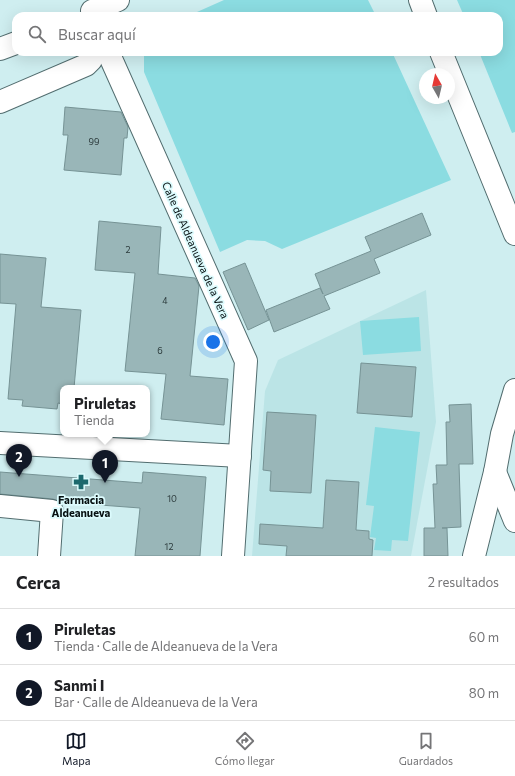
<!DOCTYPE html>
<html lang="es">
<meta charset="utf-8">
<style>
body{margin:0;font-family:Commissioner,sans-serif;background:#f6f6f6;color:#202124}
.compass{position:absolute;left:419px;top:68px;width:36px;height:36px;border-radius:50%;background:#fff;box-shadow:0 4px 16px #0002;rotate:352deg}
.you{position:absolute;left:213px;top:342px;width:14px;height:14px;margin:-10px;border:3px solid #fff;border-radius:50%;background:#1a73e8;box-shadow:0 0 0 6px #1a73e833}
.badge{display:grid;place-items:center;width:26px;height:26px;border-radius:50%;background:#111827;color:#fff;font-size:13px;font-weight:700}
.pin{position:absolute;translate:-50% -33px;filter:drop-shadow(0 1px 2px #0008)}
.pin::after{content:'';position:absolute;top:21px;width:14px;height:12px;background:inherit;clip-path:polygon(0 0,100% 0,50% 100%)}
.popup{position:absolute;left:60px;top:385px;width:90px;height:52px;box-sizing:border-box;display:grid;place-content:center;border-radius:8px;background:#fff;filter:drop-shadow(0 1px 3px #0005);font-size:13px;white-space:nowrap;color:#757577}
.popup b{font-size:15px;color:#202124}
.popup::after{content:'';position:absolute;left:50%;top:100%;margin-left:-8px;border:8px solid transparent;border-top-color:#fff}
.list{margin:0;padding:0;list-style:none}
h2{display:flex;justify-content:space-between;align-items:center;height:52px;margin:0;padding:0 16px;font-size:17px}
h2 small{font-size:13px;font-weight:400;color:#757577}
.list li{display:grid;grid-template-columns:26px 1fr auto;gap:12px;align-items:center;box-sizing:border-box;height:56px;padding:0 16px;border-top:1px solid #e0e0e0}
.list b{display:block;font-size:15px;white-space:nowrap}
.list p{margin:0;font-size:13px;white-space:nowrap;color:#757577}
.list em{font-size:13px;font-style:normal;color:#757577}
.icon{flex:none;width:22px;height:22px;fill:none;stroke:currentColor;stroke-width:2;stroke-linecap:round;stroke-linejoin:round}
.map{position:relative;flex:none;width:515px;height:556px;overflow:hidden}
.search{position:absolute;background:#fff;box-shadow:0 4px 16px #0002;left:12px;right:12px;top:12px;height:44px;display:flex;align-items:center;gap:10px;box-sizing:border-box;padding:0 14px;border-radius:12px;color:#757577;font-size:15px}
.sheet{height:164px;background:#fff}
nav{display:flex;justify-content:space-around;align-items:center;box-sizing:border-box;height:56px;border-top:1px solid #e0e0e0;background:#fff;font-size:11px;color:#757577}
nav a{display:grid;justify-items:center;gap:2px}
nav .on{color:#111827}
.map>svg:first-child{display:block}
</style>
<div class="map">
<svg width="515" height="556" viewBox="0 0 515 556">
<rect width="100%" height="100%" fill="#cfeef0"/>
<path fill="#bbe4e6" d="M426 290 436 422 411 556H252L265 391 278 360Z"/>
<g fill="#8bdce1">
<path d="M224 0H368L376 16H188Z"/>
<path d="M457 0H515V132L512 133 479 52H499V16H464Z"/>
<path d="M144 52H392L451 180 282 249 265 241 247 240 220 252 144 72Z"/>
<path d="M419 317 421 351 363 355 360 321Z"/>
<path d="M375 427 420 432 408 541 392 540 391 551 374 550 376 538 370 537 374 506 366 505Z"/>
</g>
<g fill="#99b6b8" stroke="#769395">
<path d="M65 107 121 112 128 127 127 138H124L121 175 64 170 68 135H63Z"/>
<path d="M422 213 431 235 374 259 380 273 324 296 330 309 274 332 266 310 320 288 323 294 315 274 371 251 365 237Z"/>
<path d="M99 221 161 227 158 274 195 278 199 286 190 376 228 379 224 425 161 419 166 374 125 371 135 273 95 270Z"/>
<path d="M0 254 46 258 41 307 81 310 74 388H63V404L58 403 57 409 22 406 23 400 8 399 16 304 0 303Z"/>
<path d="M245 263 269 320 248 330 223 272Z"/>
<path d="M361 363 416 367 412 417 357 413Z"/>
<path d="M471 404 473 464H459L461 527 442 528H447L448 556H424V528H435L433 484H437L436 465H447L446 422H450L449 405Z"/>
<path d="M267 412 316 415 311 493 270 491 271 471 263 470Z"/>
<path d="M0 472 142 483 143 472 206 477 200 556H135L140 508 60 502 53 499 0 494Z"/>
<path d="M326 480 359 482 356 530 369 531V539L373 540 372 556H286L287 546 259 544 260 524 323 528Z"/>
</g>
<g fill="none" stroke-linecap="round" stroke-linejoin="round">
<g stroke="#526d6f" stroke-width="24">
<g id="street">
<path d="M420 0 426 16"/>
<path d="M0 49 16 43"/>
<path d="M108 52 246 361 233 556"/>
<path d="M441 52 515 234"/>
<path d="M0 102 86 65 91 60 94 52"/>
<path d="M0 443 240 456"/>
<path d="M495 472 515 521"/>
<path d="M0 506 52 511 49 556"/>
<path d="M474 556 495 472 502 434 515 390"/>
</g>
</g>
<g stroke="#526d6f" stroke-width="24">
<path id="secondary" d="M92 11 118 0"/>
</g>
<use href="#street" stroke="#fff" stroke-width="22"/>
<use href="#secondary" stroke="#fff" stroke-width="22"/>
</g>
<defs>
<g id="pharmacy-bare" transform="scale(1.2)"><path d="M-2-6h4v4h4v4h-4v4h-4v-4h-4v-4h4Z" fill="#1b686d" stroke="#dcfbfd" stroke-width="2.5" paint-order="stroke"/></g>
</defs>
<g fill-rule="evenodd">
<use href="#pharmacy-bare" x="81" y="482"/>
</g>
<g text-anchor="middle" dominant-baseline="central" stroke-width="3.5" stroke-linejoin="round" paint-order="stroke">
<g font-size="9" fill="#2b3a3b">
<text x="94" y="141">99</text>
<text x="128" y="249">2</text>
<text x="165" y="300">4</text>
<text x="160" y="350">6</text>
<text x="172" y="498">10</text>
<text x="169" y="546">12</text>
</g>
<g font-size="11" fill="#061011" stroke="#dcfbfd">
<text transform="translate(196 250) rotate(66)">Calle de Aldeanueva de la Vera</text>
</g>
<g font-size="11" font-weight="bold" fill="#061011" stroke="#dcfbfd">
<text x="81" y="499">Farmacia<tspan x="81" dy="13">Aldeanueva</tspan></text>
</g>
</g>
</svg>
<svg class="compass" viewBox="-18 -18 36 36"><path d="M0-13l5 13h-10z" fill="#e53935"/><path d="M0 13l5-13h-10z" fill="#757577"/></svg>
<div class="you"></div>
<div class="pin badge" style="left:105px;top:483px">1</div>
<div class="popup"><b>Piruletas</b>Tienda</div>
<div class="pin badge" style="left:19px;top:477px">2</div>
<div class="search"><svg class="icon" aria-label="search" viewBox="0 0 24 24"><circle cx="10" cy="10" r="6"/><path d="M15 15l6 6"/></svg>Buscar aquí</div>
</div>
<section class="sheet">
<h2>Cerca<small>2 resultados</small></h2>
<ul class="list">
<li><span class="badge">1</span><div><b>Piruletas</b><p>Tienda · Calle de Aldeanueva de la Vera</p></div><em>60 m</em></li>
<li><span class="badge">2</span><div><b>Sanmi I</b><p>Bar · Calle de Aldeanueva de la Vera</p></div><em>80 m</em></li>
</ul>
</section>
<nav>
<a class="on"><svg class="icon" aria-label="map" viewBox="0 0 24 24"><path d="M3 6l6-2 6 2 6-2v14l-6 2-6-2-6 2zM9 4v14M15 6v14"/></svg>Mapa</a>
<a><svg class="icon" aria-label="directions" viewBox="0 0 24 24"><path d="M12 3l9 9-9 9-9-9zM9 14v-3h6M13 9l2 2-2 2"/></svg>Cómo llegar</a>
<a><svg class="icon" aria-label="saved" viewBox="0 0 24 24"><path d="M7 4h10v16l-5-4-5 4z"/></svg>Guardados</a>
</nav>
